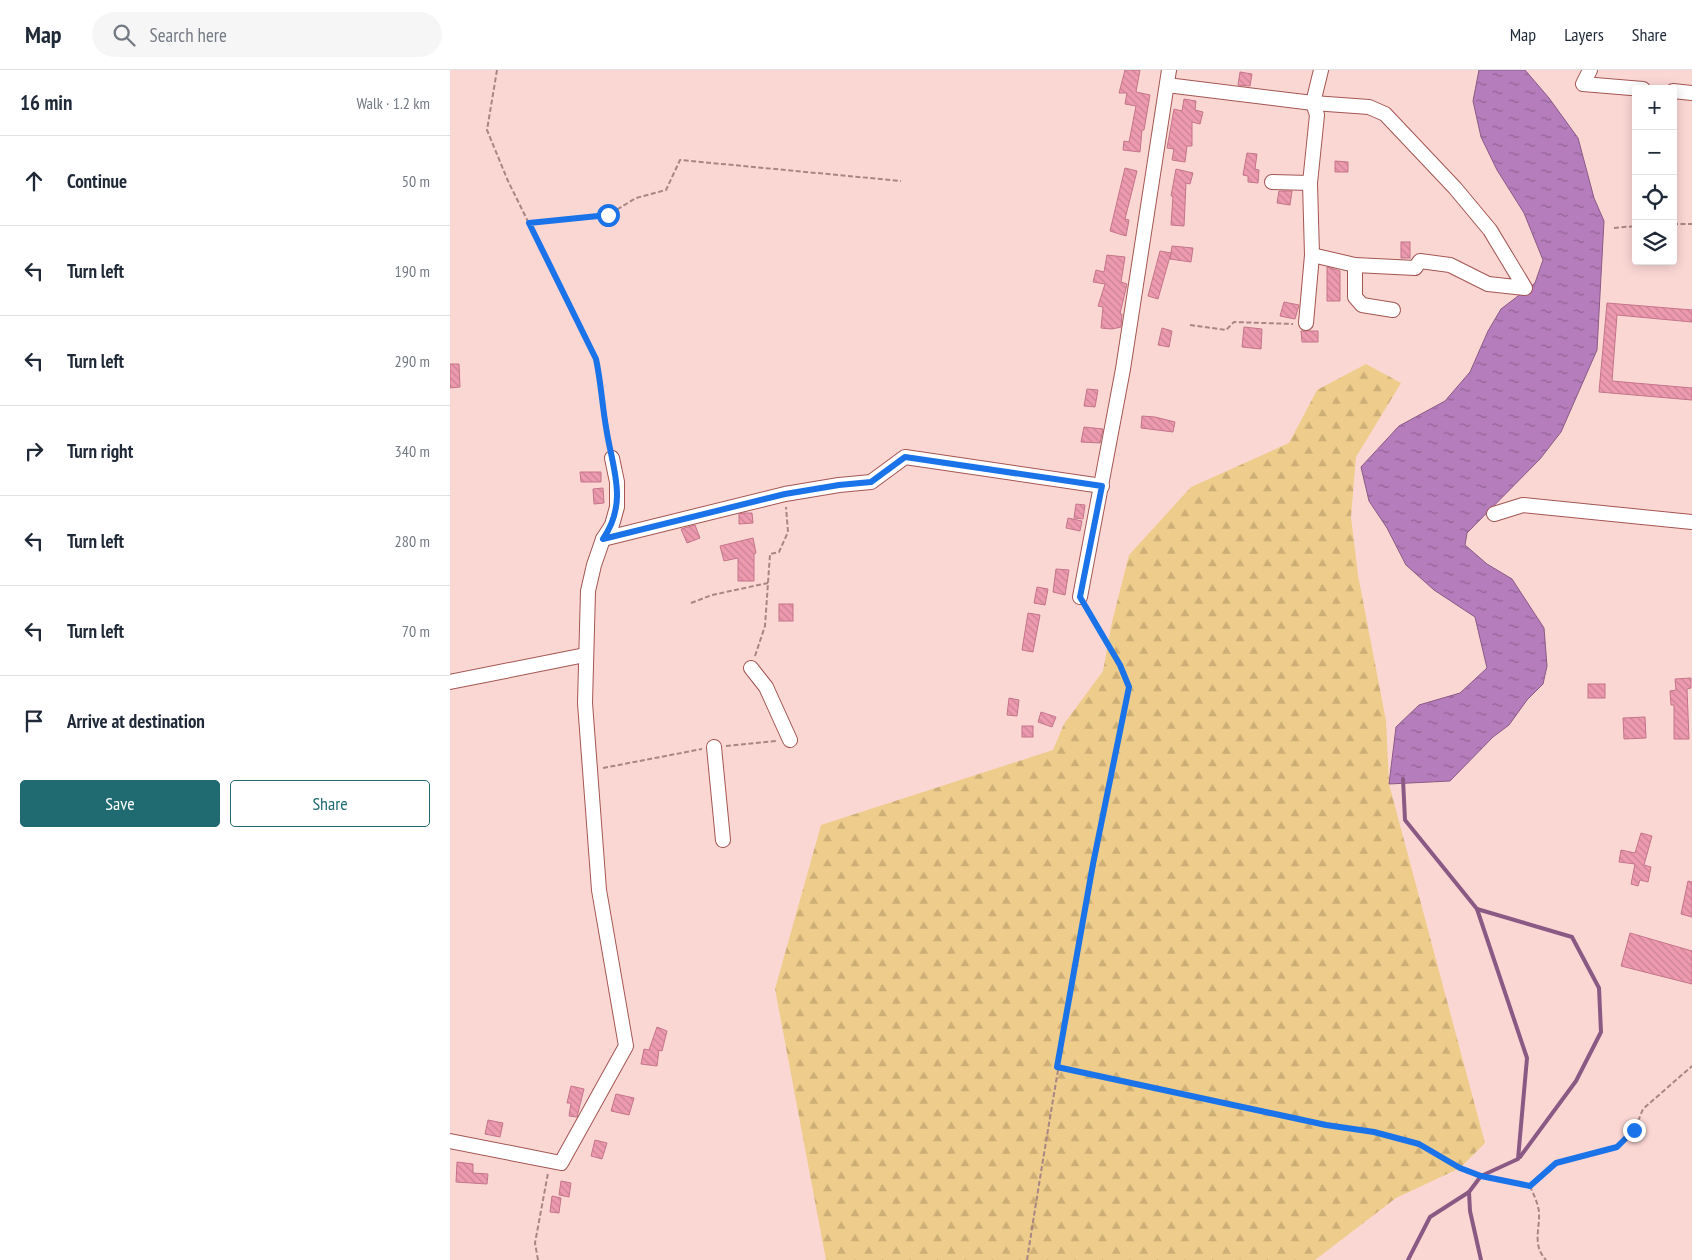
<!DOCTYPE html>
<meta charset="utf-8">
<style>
body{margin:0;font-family:"PT Sans Narrow",sans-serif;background:#f6f6f7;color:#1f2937}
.controls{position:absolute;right:15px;top:15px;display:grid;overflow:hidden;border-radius:5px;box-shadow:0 2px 12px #0003}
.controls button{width:45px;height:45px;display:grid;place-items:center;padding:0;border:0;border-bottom:1px solid #e0e1e3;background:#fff;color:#1f2937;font:25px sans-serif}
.stop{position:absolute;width:15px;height:15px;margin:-11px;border:4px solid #1a73e8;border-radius:50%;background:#fff}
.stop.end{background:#1a73e8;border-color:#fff;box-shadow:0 1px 5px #0008}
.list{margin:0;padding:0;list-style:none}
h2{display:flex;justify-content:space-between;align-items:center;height:65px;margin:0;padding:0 20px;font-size:21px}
h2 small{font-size:16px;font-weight:400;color:#747a83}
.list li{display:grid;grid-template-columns:32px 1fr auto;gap:15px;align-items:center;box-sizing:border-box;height:90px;padding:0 20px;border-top:1px solid #e0e1e3}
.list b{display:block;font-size:19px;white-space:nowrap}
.list em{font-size:16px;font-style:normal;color:#747a83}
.actions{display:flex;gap:10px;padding:15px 20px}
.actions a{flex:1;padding:11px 0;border:1px solid #1f6b71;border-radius:5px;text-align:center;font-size:18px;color:#1f6b71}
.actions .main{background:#1f6b71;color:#fff}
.icon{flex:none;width:28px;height:28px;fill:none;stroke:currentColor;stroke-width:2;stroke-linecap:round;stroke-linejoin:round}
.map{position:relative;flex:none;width:1242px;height:1190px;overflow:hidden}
header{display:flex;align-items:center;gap:30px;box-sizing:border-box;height:70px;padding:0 25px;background:#fff;border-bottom:1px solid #e0e1e3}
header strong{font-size:24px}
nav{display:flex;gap:28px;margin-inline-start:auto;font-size:18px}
.search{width:350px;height:45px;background:#f6f6f7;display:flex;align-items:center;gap:12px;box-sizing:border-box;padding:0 18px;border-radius:28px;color:#747a83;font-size:19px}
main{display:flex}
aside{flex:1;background:#fff}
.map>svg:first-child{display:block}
</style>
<header>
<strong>Map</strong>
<div class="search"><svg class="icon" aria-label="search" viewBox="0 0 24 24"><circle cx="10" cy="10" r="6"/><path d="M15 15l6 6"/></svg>Search here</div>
<nav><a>Map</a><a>Layers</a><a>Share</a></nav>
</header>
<main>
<aside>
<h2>16 min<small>Walk · 1.2 km</small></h2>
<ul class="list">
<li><svg class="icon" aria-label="ahead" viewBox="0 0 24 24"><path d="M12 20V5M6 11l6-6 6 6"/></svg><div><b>Continue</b></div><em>50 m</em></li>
<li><svg class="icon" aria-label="left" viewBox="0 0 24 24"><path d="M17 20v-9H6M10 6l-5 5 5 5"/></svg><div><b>Turn left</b></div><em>190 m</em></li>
<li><svg class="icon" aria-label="left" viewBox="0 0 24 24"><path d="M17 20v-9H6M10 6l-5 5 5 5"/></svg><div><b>Turn left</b></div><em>290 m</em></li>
<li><svg class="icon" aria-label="right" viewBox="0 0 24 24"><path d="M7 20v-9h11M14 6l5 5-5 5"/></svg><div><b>Turn right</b></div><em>340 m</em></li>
<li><svg class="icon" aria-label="left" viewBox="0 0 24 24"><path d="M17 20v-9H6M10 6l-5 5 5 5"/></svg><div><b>Turn left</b></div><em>280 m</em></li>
<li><svg class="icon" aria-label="left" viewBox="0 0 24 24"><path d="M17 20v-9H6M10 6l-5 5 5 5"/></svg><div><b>Turn left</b></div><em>70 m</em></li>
<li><svg class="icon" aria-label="arrive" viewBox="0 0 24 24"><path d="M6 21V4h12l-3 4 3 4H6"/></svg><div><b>Arrive at destination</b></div></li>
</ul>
<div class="actions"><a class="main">Save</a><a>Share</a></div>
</aside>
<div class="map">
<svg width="1242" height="1190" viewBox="0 0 1242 1190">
<defs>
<pattern id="forest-firs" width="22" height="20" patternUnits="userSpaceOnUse" patternTransform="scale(1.25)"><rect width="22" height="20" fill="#eecc8b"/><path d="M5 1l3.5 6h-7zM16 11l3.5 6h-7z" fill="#ccae76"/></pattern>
<pattern id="water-ripples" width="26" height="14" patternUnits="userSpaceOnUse" patternTransform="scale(1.25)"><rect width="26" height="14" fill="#b57dbb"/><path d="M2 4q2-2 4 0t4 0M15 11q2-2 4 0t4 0" fill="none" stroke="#936496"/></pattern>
<pattern id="building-back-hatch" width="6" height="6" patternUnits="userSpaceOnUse" patternTransform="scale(1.25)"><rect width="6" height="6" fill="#ed9aaf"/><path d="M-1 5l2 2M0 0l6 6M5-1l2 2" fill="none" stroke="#cb8395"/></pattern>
</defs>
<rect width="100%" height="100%" fill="#fbd7d4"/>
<path fill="url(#forest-firs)" d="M916 294 951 313 906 387 901 447 908 505 936 651 939 714 1035 1073 1010 1098 946 1128 865 1190H376L325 919 371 755 603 680 614 654 653 601 662 552 679 485 741 417 839 373 867 320Z"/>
<path fill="url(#water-ripples)" stroke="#8a5a85" d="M1029 0H1075L1099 28 1128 68 1144 128 1154 151 1147 280 1111 362 1090 389 1017 463 1015 475 1037 494 1062 509 1094 558 1097 596 1093 614 1077 630 1059 655 1043 667 1000 711 939 714 946 657 969 635 1010 623 1037 598 1025 547 984 520 956 495 937 458 919 431 911 397 949 356 995 331 1020 302 1038 261 1051 239 1085 213 1093 190 1074 143 1047 100 1031 67 1023 31Z"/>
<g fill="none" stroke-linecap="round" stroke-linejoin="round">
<g stroke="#8a5a85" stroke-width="4">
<path d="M953 709 955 750 1027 839 1077 988 1068 1089 1031 1106 1019 1122 980 1147 958 1190"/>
<path d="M1027 839 1122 867 1149 918 1151 962 1126 1011 1070 1087"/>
<path d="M1019 1122 1020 1141 1031 1190"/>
</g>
</g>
<g fill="url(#building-back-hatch)" stroke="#c47589">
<path d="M675 0H690L686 22 700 25 694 60H692L690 82 673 80 674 71 679 72 686 36 675 34 677 23H669Z"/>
<path d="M790 2 802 4 800 16 788 15Z"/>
<path d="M734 29 746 31 745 40 753 42 750 54 742 52V76H737L735 92 722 90 724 79 717 78 724 39 732 41Z"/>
<path d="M797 83 807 84 805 99 809 100 808 113 798 112V106L793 105Z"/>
<path d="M885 91 898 92V102H885Z"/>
<path d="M675 98 687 101 675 149 679 150 676 166 660 161Z"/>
<path d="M726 99 743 103 740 114 736 113 734 156 721 155 723 126H721Z"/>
<path d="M829 121H842L840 135 827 133Z"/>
<rect x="951" y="172" width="9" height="16"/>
<path d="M722 176 743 178 741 192 720 189Z"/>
<path d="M710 181 721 183 708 229 698 226Z"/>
<path d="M657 185 675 187 671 212 677 214 670 244H672L671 257 662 259 651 258 653 237 648 236 655 214 643 212 646 200 654 202Z"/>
<path d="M877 197 890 201V231H877Z"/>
<path d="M834 232 849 235 845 249 830 246Z"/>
<path d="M1157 233 1242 240V252L1167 245 1162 311 1242 318V330L1149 322Z"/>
<path d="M794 257 812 259 811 279 792 277Z"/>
<path d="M712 258 722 261 719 277 708 275Z"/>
<path d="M851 261H868V272H852Z"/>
<path d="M0 294H9L10 317 0 318Z"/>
<path d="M637 319 648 320 645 337 634 336Z"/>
<path d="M692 346 705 347 725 352 723 362 691 358Z"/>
<path d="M634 357 653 359 650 373 631 372Z"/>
<path d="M130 402H151V412H131Z"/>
<path d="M153 418 154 433 144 434 143 419Z"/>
<path d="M626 434 635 435 633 449 624 448Z"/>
<path d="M294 443H302L303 453 289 454V444Z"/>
<path d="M618 448 632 451 630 461 616 458Z"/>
<path d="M245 455 250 468 237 473 231 459Z"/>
<path d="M303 468 306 483 304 484V511H288V488L274 491 270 476Z"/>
<path d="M606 499 619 500 615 525 603 522Z"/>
<path d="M587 517 598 519 595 535 584 533Z"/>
<rect x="329" y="534" width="14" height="17"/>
<path d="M578 543 590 545 583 582 572 580Z"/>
<path d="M1241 608V618L1237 619 1239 669H1224V635H1221L1220 621 1226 620 1225 609Z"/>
<rect x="1138" y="614" width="17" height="14"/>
<path d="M559 628 569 630 567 646 557 645Z"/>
<path d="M591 642 606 647 602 657 588 652Z"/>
<path d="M1195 647 1196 668 1174 669 1173 648Z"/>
<rect x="572" y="656" width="11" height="11"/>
<path d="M1191 763 1202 766 1194 795 1201 797 1198 812 1190 810 1188 816 1181 814 1185 794 1169 792 1171 780 1185 783Z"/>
<path d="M1238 811 1242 812V847L1231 844Z"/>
<path d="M1180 863 1242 881V914L1171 896Z"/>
<path d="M207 957 217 961 212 981 209 980 207 996 191 994 194 979 199 980Z"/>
<path d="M121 1016 134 1019 127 1047 119 1046 121 1033H117Z"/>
<path d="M166 1024 184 1028 179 1045 161 1041Z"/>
<path d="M38 1050 53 1053 50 1067 35 1064Z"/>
<path d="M145 1070 157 1073 152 1089 141 1086Z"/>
<path d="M7 1092 23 1094V1103L38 1104 37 1114 6 1112Z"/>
<path d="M111 1111 121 1113 119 1127 109 1125Z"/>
<path d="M102 1126 111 1128 109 1143 100 1142Z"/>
</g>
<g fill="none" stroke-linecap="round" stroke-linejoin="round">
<g stroke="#a35653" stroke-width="16">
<g id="minor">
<path d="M1140 0 1133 14 1193 19"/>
<path d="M717 15 863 33 919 37 935 44 1005 118 1040 160 1075 218 1038 214 1000 195 970 191 965 198 905 195 862 185"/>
<path d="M1223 21 1242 23"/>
<path d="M822 112 860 113"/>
<path d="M905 195V227L912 235 943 240"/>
<path d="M856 253 862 185 860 113 867 45 863 33 871 0"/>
<path d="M1044 444 1073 435 1242 452"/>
<path d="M153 469 335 424 389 415 421 412 455 387 652 416"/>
<path d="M630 527 673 299 719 0"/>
<path d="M301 598 316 617 340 670"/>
<path d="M0 612 135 585"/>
<path d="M264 677 273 770"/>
<path d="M0 1071 111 1093 176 976 149 820 135 633 138 521 144 495 153 469 162 455 167 437V412L162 388"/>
</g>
</g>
<g stroke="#a78684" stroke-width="2" stroke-dasharray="5 2.5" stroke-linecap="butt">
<path d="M47 0 37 60 58 111 146 289 151 311 160 376"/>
<path d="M79 153 158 145 186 128 216 120 230 90 451 111"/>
<path d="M1223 154H1242"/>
<path d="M1164 158 1186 156"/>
<path d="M740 255 776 260 784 252 843 254"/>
<path d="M241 533 262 525 318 513"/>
<path d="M305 586 315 556 320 484 329 482 338 462 336 437"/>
<path d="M276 676 326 671"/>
<path d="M153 698 252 679"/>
<path d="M607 997 876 1055 924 1062 969 1074 1010 1098 1031 1106 1080 1116 1105 1093 1167 1077 1184 1061 1193 1039 1242 996"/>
<path d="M1080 1116C1083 1123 1088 1133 1089 1142 1090 1159 1082 1175 1096 1190"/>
<path d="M88 1190 85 1173 98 1103"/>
<path d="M577 1190C607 998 641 807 679 617L670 595 636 538"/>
</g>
<use href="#minor" stroke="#fff" stroke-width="14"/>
</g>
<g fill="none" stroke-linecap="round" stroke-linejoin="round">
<path stroke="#1a73e8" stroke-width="6" d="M158 145 79 153 146 289C151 312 152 334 156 357 162 398 179 431 153 469L335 424 389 415 421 412 455 387 652 416 630 527 670 595 679 617 643 794 607 997 876 1055 924 1062 969 1074 1010 1098 1031 1106 1080 1116 1106 1093 1167 1077 1184 1060"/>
</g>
</svg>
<div class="controls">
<button>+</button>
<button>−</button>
<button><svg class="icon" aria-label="locate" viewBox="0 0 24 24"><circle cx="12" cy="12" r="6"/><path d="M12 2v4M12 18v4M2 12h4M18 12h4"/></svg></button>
<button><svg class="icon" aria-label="layers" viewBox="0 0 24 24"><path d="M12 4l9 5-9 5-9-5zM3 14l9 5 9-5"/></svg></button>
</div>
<div class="stop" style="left:158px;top:145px"></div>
<div class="stop end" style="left:1184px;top:1060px"></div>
</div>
</main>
